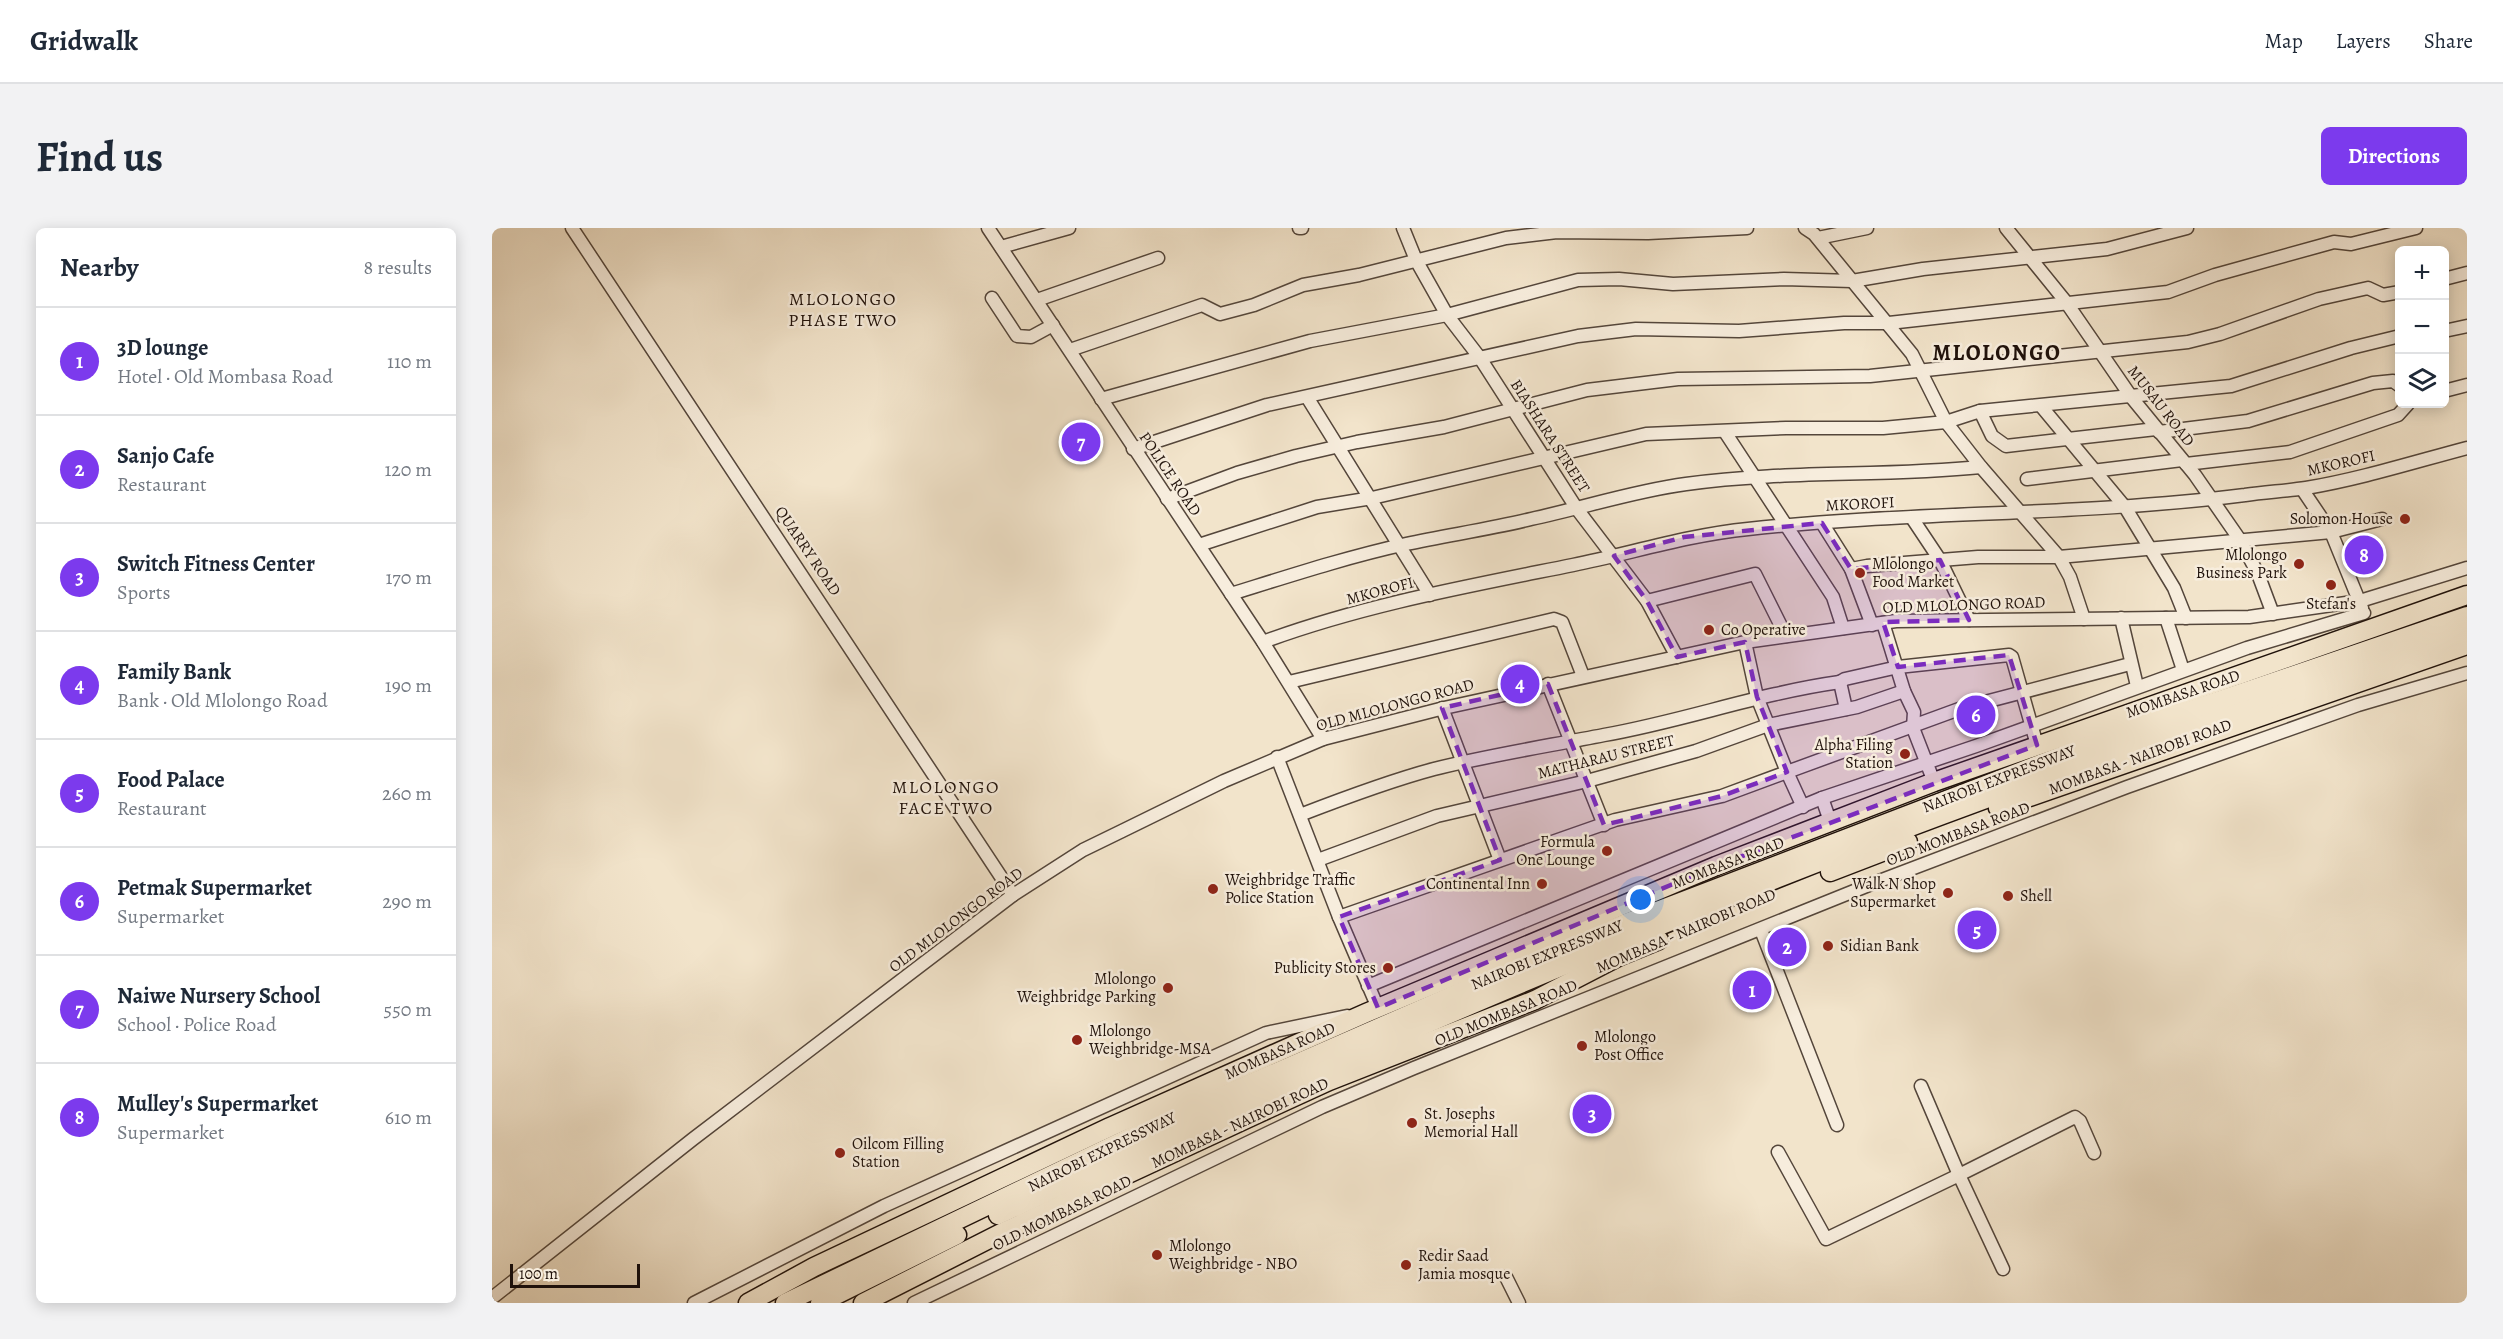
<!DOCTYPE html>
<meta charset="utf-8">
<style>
body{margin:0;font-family:Alegreya,serif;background:#f2f2f3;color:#1f2937}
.controls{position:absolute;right:18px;top:18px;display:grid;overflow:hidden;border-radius:9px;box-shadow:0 3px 15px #0003}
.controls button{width:54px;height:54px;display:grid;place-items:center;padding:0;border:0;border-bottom:2px solid #e0e1e3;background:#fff;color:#1f2937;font:30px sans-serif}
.scale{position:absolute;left:18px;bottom:15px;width:130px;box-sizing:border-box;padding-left:6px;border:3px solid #20120b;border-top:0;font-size:16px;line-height:21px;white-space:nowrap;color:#20120b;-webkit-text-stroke:4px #f7eddd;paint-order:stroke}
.you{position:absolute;left:1149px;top:672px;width:21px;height:21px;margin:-15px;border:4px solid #fff;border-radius:50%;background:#1a73e8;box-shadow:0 0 0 9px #1a73e833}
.badge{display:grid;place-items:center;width:39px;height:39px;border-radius:50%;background:#7c3aed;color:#fff;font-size:20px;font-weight:700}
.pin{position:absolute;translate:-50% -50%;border:3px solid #fff;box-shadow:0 2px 6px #0006}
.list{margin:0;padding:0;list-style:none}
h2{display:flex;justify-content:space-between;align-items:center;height:78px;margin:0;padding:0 24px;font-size:26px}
h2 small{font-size:20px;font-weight:400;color:#747a83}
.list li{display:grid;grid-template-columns:39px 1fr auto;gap:18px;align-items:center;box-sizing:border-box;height:108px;padding:0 24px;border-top:2px solid #e0e1e3}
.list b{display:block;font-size:22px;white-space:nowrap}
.list p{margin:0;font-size:20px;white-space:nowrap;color:#747a83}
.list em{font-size:20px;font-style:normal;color:#747a83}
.icon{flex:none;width:33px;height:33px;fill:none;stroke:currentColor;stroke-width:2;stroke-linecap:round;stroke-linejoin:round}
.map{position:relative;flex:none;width:1975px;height:1075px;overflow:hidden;border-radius:9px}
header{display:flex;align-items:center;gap:36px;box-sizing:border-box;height:84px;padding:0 30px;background:#fff;border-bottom:2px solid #e0e1e3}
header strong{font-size:28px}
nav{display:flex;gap:33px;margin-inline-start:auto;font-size:21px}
.intro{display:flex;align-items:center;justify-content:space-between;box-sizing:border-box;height:144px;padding:0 36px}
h1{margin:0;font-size:42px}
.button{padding:15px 27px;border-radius:9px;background:#7c3aed;color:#fff;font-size:21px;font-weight:700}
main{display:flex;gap:36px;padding:0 36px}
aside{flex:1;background:#fff;border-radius:9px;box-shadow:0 3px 15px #0003}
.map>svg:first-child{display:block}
</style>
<header>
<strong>Gridwalk</strong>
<nav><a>Map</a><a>Layers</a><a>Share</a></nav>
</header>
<div class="intro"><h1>Find us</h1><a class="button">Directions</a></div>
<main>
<aside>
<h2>Nearby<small>8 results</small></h2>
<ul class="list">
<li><span class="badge">1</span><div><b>3D lounge</b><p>Hotel · Old Mombasa Road</p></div><em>110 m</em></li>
<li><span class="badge">2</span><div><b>Sanjo Cafe</b><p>Restaurant</p></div><em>120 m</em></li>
<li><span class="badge">3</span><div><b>Switch Fitness Center</b><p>Sports</p></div><em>170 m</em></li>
<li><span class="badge">4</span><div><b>Family Bank</b><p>Bank · Old Mlolongo Road</p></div><em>190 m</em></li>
<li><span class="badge">5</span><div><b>Food Palace</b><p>Restaurant</p></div><em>260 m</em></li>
<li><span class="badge">6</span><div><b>Petmak Supermarket</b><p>Supermarket</p></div><em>290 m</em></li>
<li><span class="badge">7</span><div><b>Naiwe Nursery School</b><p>School · Police Road</p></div><em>550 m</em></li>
<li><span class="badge">8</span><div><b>Mulley's Supermarket</b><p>Supermarket</p></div><em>610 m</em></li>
</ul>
</aside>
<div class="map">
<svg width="1975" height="1075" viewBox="0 0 1975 1075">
<rect width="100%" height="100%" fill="#f2e4cb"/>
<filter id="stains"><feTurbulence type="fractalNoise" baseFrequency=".00333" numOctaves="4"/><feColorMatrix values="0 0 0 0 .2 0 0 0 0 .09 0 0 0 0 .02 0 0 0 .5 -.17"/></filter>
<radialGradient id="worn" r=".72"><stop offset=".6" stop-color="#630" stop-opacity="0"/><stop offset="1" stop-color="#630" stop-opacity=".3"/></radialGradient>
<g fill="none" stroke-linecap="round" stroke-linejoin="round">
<g stroke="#54463b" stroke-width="15">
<g id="minor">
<path d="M80 0 521 667"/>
<path d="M496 0 771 414 831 511"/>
<path d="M807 0H810"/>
<path d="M911 0 924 32 955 87 988 130 1085 281 1155 373 1185 429"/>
<path d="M1313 0 1322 6 1420 126 1454 194 1489 239 1567 329 1578 349 1592 391"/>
<path d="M1514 0 1574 74 1640 170 1703 247 1748 312 1766 346 1781 386"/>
<path d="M1326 10 1375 0"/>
<path d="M509 19 577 0"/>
<path d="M1952 51 1975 45"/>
<path d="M500 70 525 108 539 109 561 97"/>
<path d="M545 72 666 30"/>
<path d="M1952 103 1975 98"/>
<path d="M578 122 710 77 728 86 762 77 811 57 867 47 1014 10 1065 4 1156 5 1255 0"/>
<path d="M1952 163 1975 157"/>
<path d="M815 169 938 367"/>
<path d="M609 171 818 113 955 87 1086 52 1127 51 1181 56 1292 51 1360 53 1431 41 1615 21 1695 0"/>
<path d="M1549 178 1633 279 1682 360 1694 390"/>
<path d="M1488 183 1500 208 1514 218 1664 201"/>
<path d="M1233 204 1341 369 1351 400"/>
<path d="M1667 204 1756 193 1881 155 1901 153 1908 158"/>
<path d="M641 221 775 177 1086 108 1144 101 1247 103 1352 95H1397L1676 64 1723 47 1842 14 1859 16 1924 0"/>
<path d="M1694 236 1798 224 1906 187 1916 176"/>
<path d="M1535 251 1690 232"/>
<path d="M1810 261 1839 304 1870 380"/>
<path d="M675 271 745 245 804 228 865 214 952 199 1095 162 1186 151 1378 148 1696 114 1728 106 1827 71 1876 60 1891 67 1908 64"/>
<path d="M1420 290 1448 332 1477 392"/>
<path d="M1330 295 1359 341 1380 397"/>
<path d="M707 317 825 279 880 270 1154 206 1294 200H1391L1454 194 1488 183 1739 158 1859 120 1908 108"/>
<path d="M1359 341 1375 338 1486 329H1567L1839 304 1890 291"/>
<path d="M739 366C797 348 855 329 914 316 956 307 998 301 1039 291 1091 280 1141 263 1194 256 1292 242 1391 249 1489 239"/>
<path d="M1155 373 1263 346 1294 408"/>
<path d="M1629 390 1645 458"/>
<path d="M1674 390 1691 442"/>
<path d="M1391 395 1412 463 1422 484 1421 500 1442 554"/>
<path d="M771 414C871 377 977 358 1081 337 1140 325 1196 307 1256 301 1421 283 1588 288 1753 267 1773 264 1794 263 1814 260 1868 251 1922 234 1975 220"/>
<path d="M797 454 1062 391 1070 394 1091 448"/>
<path d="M1056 456 1112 597"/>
<path d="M950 480 1008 632"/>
<path d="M1354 481 1348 454 1353 451 1406 439 1517 427 1520 429 1545 517"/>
<path d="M785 529 847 689 886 780"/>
<path d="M1330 570 1339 596"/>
<path d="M1311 579 1295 544 1470 480 1638 436"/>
<path d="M808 587C852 570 897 553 942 541 998 527 1056 518 1112 507 1192 493 1268 465 1348 454"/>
<path d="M826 632 945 588 1095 553 1204 523 1276 497 1365 479 1412 463"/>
<path d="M847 689 1123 592 1230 568 1295 544 1265 469 1253 414"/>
<path d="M1269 702 1345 897"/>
<path d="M876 758 1330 570 1484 518 1755 420 1872 385"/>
<path d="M1429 858 1467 947 1583 889 1588 893 1602 925"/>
<path d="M1286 924 1334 1011 1467 947 1511 1041"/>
<path d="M1014 1049 1027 1075"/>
<path d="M0 1070 201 911 521 667 591 622 630 603 732 553 831 511 952 480 1253 414 1404 393 1757 389 1868 373 1975 340"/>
<path d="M202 1075 392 978 774 805 855 788"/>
<path d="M422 1075 830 879 922 840 1382 655 1635 559 1866 477 1975 445"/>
</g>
</g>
<g stroke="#20120b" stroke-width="21">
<g id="highway">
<path d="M1506 580 1975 417"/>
<path d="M1338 644 1416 614"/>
<path d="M506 987C790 857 1076 731 1368 618 1569 541 1772 472 1975 403"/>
<path d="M256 1075 322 1039 618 899 874 785 1224 638 1442 554 1975 367"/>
<path d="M293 1075 659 899 1069 720 1611 512 1975 388"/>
<path d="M328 1075 465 1007"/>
<path d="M371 1075 509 1005 765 886 837 853 1043 772 1128 728 1167 712"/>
</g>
</g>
<use href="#minor" stroke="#f7eddd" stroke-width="12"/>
<use href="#highway" stroke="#f2e4cb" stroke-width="18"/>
</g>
<path fill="#7b2cbf" fill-opacity="0.2" stroke="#7b2cbf" stroke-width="4.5" stroke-dasharray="12 8" stroke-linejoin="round" d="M1330 295 1359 341 1448 332 1477 392 1391 394 1406 439 1517 427 1545 517 1224 638 886 780 847 689 1008 632 950 480 1056 456 1112 597 1230 568 1295 544 1265 469 1253 414 1185 429 1155 373 1122 328 1192 309Z"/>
<g fill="#8f2418" stroke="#f7eddd" stroke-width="2">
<circle cx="1913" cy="291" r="6"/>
<circle cx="1807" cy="336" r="6"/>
<circle cx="1368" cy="345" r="6"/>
<circle cx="1839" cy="357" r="6"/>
<circle cx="1217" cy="402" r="6"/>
<circle cx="1413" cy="526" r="6"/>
<circle cx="1115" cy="623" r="6"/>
<circle cx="1050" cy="656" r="6"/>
<circle cx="721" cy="661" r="6"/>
<circle cx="1456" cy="665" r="6"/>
<circle cx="1516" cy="668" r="6"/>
<circle cx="1336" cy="718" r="6"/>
<circle cx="896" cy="740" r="6"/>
<circle cx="676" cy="760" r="6"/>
<circle cx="585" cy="812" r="6"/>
<circle cx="1090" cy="818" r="6"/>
<circle cx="920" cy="895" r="6"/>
<circle cx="348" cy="925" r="6"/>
<circle cx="665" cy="1027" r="6"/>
<circle cx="914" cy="1037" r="6"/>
</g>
<g text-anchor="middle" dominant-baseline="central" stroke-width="5" stroke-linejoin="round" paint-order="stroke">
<g font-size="16" fill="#20120b" stroke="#f7eddd">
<text transform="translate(1669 178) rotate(52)">MUSAU ROAD</text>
<text transform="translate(1058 208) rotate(57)">BIASHARA STREET</text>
<text transform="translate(1849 235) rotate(-13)">MKOROFI</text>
<text transform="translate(678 246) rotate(56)">POLICE ROAD</text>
<text transform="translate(1368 276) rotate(-3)">MKOROFI</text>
<text transform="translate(316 323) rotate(56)">QUARRY ROAD</text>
<text transform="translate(888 363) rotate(-15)">MKOROFI</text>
<text transform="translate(1472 377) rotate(-2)">OLD MLOLONGO ROAD</text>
<text transform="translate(1691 466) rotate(-19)">MOMBASA ROAD</text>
<text transform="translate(903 477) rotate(-15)">OLD MLOLONGO ROAD</text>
<text transform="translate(1114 529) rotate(-14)">MATHARAU STREET</text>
<text transform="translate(1648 529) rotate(-20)">MOMBASA - NAIROBI ROAD</text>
<text transform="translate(1507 551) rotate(-21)">NAIROBI EXPRESSWAY</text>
<text transform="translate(1466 606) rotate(-21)">OLD MOMBASA ROAD</text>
<text transform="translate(1236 635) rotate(-21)">MOMBASA ROAD</text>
<text transform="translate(464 692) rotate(-37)">OLD MLOLONGO ROAD</text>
<text transform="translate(1194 703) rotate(-23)">MOMBASA - NAIROBI ROAD</text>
<text transform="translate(1055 727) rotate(-22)">NAIROBI EXPRESSWAY</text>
<text transform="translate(1014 785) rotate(-22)">OLD MOMBASA ROAD</text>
<text transform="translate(788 823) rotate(-24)">MOMBASA ROAD</text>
<text transform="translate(748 895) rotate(-25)">MOMBASA - NAIROBI ROAD</text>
<text transform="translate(610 924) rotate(-26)">NAIROBI EXPRESSWAY</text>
<text transform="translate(570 985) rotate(-26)">OLD MOMBASA ROAD</text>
</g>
<g font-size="16" fill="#20120b" stroke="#f7eddd" text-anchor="start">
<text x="1901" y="291" text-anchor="end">Solomon House</text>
<text x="1795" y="327" text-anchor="end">Mlolongo<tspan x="1795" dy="18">Business Park</tspan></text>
<text x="1380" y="336">Mlolongo<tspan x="1380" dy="18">Food Market</tspan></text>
<text x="1839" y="376" text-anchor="middle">Stefan's</text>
<text x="1229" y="402">Co Operative</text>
<text x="1401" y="517" text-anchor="end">Alpha Filing<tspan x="1401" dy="18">Station</tspan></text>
<text x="1103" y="614" text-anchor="end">Formula<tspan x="1103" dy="18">One Lounge</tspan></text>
<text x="733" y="652">Weighbridge Traffic<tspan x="733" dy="18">Police Station</tspan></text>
<text x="1038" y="656" text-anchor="end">Continental Inn</text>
<text x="1444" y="656" text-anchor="end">Walk N Shop<tspan x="1444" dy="18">Supermarket</tspan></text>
<text x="1528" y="668">Shell</text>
<text x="1348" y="718">Sidian Bank</text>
<text x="884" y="740" text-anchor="end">Publicity Stores</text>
<text x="664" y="751" text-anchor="end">Mlolongo<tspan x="664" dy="18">Weighbridge Parking</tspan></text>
<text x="597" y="803">Mlolongo<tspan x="597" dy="18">Weighbridge-MSA</tspan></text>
<text x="1102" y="809">Mlolongo<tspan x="1102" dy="18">Post Office</tspan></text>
<text x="932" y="886">St. Josephs<tspan x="932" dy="18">Memorial Hall</tspan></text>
<text x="360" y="916">Oilcom Filling<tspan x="360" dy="18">Station</tspan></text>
<text x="677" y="1018">Mlolongo<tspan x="677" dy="18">Weighbridge - NBO</tspan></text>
<text x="926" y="1028">Redir Saad<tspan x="926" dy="18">Jamia mosque</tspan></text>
</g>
<g font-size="18" letter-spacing="1.5" fill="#20120b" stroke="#f7eddd">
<text x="351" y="71">MLOLONGO<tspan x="351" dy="21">PHASE TWO</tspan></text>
<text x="454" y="559">MLOLONGO<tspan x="454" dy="21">FACE TWO</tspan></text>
</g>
<g font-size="22" font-weight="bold" letter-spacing="1.5" fill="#20120b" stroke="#f7eddd">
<text x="1505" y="125">MLOLONGO</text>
</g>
</g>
<rect width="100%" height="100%" filter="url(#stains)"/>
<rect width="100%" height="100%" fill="url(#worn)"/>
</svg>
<div class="controls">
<button>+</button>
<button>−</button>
<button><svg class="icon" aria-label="layers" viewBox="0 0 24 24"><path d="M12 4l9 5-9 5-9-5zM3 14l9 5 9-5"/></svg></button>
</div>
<div class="scale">100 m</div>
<div class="you"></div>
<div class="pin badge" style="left:1260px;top:762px">1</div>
<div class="pin badge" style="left:1295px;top:719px">2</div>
<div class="pin badge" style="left:1100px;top:886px">3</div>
<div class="pin badge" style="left:1028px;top:456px">4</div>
<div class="pin badge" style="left:1485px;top:702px">5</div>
<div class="pin badge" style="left:1484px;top:487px">6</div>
<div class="pin badge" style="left:589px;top:214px">7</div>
<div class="pin badge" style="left:1872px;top:327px">8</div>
</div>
</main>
